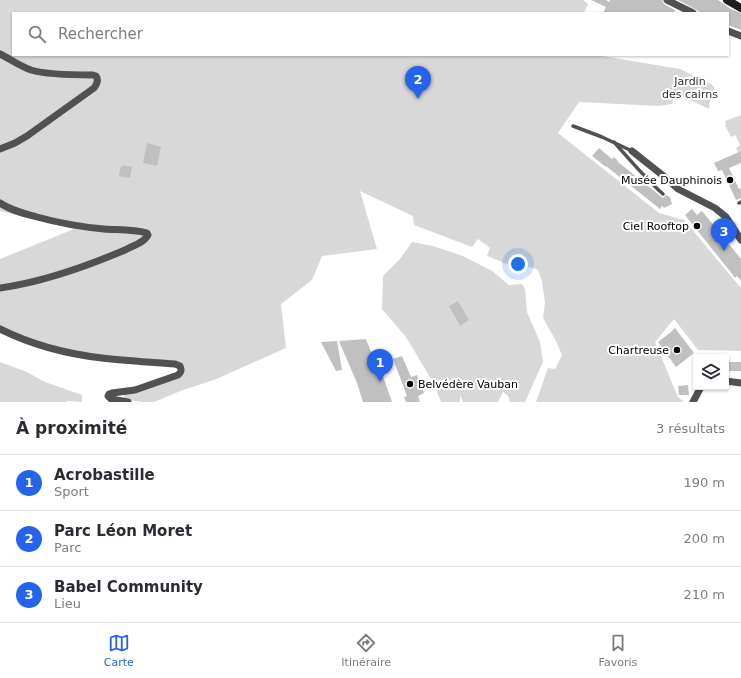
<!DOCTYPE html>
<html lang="fr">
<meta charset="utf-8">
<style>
body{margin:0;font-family:"DejaVu Sans",sans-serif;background:#f2f2f3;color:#2b2b33}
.controls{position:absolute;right:12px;bottom:12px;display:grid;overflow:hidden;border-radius:0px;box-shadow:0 1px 3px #0004}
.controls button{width:36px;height:36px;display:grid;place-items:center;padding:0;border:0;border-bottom:1px solid #e1e1e2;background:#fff;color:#2b2b33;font:20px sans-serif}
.you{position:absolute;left:518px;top:264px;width:14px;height:14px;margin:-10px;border:3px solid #fff;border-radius:50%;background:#1a73e8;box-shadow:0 0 0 6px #1a73e833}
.badge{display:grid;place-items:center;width:26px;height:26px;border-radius:50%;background:#2563eb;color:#fff;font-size:13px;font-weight:700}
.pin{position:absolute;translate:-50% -33px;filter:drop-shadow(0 1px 2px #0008)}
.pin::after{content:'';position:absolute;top:21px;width:14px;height:12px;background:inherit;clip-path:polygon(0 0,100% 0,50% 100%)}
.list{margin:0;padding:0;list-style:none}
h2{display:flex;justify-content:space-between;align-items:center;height:52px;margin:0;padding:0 16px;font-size:17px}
h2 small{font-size:13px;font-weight:400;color:#7c7c81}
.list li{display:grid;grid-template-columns:26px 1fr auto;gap:12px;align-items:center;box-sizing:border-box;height:56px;padding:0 16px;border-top:1px solid #e1e1e2}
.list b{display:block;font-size:15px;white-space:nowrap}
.list p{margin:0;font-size:13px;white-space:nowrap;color:#7c7c81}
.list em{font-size:13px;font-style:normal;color:#7c7c81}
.icon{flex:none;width:22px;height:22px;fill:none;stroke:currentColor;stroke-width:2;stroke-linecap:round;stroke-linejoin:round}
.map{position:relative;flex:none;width:741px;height:402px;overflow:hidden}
.search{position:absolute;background:#fff;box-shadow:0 1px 3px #0004;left:12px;right:12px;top:12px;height:44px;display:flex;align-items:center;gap:10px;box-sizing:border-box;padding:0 14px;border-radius:0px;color:#7c7c81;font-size:15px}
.sheet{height:220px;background:#fff}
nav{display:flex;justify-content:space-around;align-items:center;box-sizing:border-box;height:56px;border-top:1px solid #e1e1e2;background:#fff;font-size:11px;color:#7c7c81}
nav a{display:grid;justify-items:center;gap:2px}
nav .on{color:#2563eb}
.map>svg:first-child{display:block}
</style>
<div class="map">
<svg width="741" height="402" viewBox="0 0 741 402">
<rect width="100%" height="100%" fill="#fff"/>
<g fill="#d8d8d8">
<path d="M0 0H583L588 4 584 13H13V55H596L680 69 711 84 714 87 715 91 710 101 709 109 675 93 672 104 659 106 579 102 558 133 659 213 684 220 741 288V351L698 350 674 319 655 342 678 397 684 402H536L548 368 555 369 562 355 556 341 543 318 545 303 542 281 538 270 531 267 519 269 487 256 490 248 478 239 472 247 414 225 413 216 360 191 377 249 322 256 312 280 281 304 286 348 214 380 183 390 154 402H141L125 399 124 397V395L125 394 178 375 180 367 60 351 0 329V259L74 229 0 211Z"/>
<path d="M741 115V151L738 152 736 148 740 145 735 135 731 137 725 125 726 124 725 121Z"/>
<path d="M412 242 433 246 463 256 492 271 509 285 522 284 525 289 527 312 540 342 543 362 525 402H510L508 396 503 392 498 402H463L460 395V402H441L434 384 406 337 382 309 383 276 400 259Z"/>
<path d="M0 362 27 372 45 382 82 395V402L67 401V402H0Z"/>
</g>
<g fill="#c0c0c0">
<path d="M591 0H606L609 2 610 0H662L664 4 675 10 674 13H603L606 7Z"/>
<path d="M678 0H718L731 9 741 13V30L728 25V13H702Z"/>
<path d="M147 143 161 147 157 166 143 163Z"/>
<path d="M599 148 612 159 614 157 618 161V162L663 198 666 195 670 197 672 204 664 208 662 206 660 209 606 166V167L592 156Z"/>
<path d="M741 151V163L729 168 739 189 741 188V198L736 200 722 170 718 171 714 163Z"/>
<path d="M123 165 132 167 130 178 119 176 120 169Z"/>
<path d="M692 209 697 215 702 211 741 259V281L737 276 735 278 729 270 685 215Z"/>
<path d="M458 301 469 320 460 326 449 306Z"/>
<path d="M675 328 694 353 676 367 658 342 671 332Z"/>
<path d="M366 339 371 352 374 351 392 402H363L357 383 339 341Z"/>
<path d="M337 341 342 370 336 371 321 342Z"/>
<path d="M402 356 411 377 417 375 424 393 418 396 420 402H406L404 397 407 396 393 359Z"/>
<rect x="726" y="362" width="15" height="9"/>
<path d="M688 385 689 395H679L678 386Z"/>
</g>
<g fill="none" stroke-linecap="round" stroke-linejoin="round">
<g stroke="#515151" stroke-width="3.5">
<path d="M573 126 602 137 632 151"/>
<path d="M614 142C630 160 645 178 663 194"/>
<path d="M739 203 741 202"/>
</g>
<g stroke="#515151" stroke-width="7">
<path d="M667 0 693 13"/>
<path d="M728 31 741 36"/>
<path d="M0 54C10 59 20 66 31 70 48 75 75 75 93 75L96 76C99 80 97 84 94 88L27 136 15 143 0 149"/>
<path d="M632 151 666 178 678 189 715 208 726 217 741 240"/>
<path d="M0 203C12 211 23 213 37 217 59 223 81 227 104 229 118 230 133 229 147 233L148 235C144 243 132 246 125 250 85 267 43 282 0 288"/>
<path d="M0 329C32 345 67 354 102 358 126 361 151 362 175 364L180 366C182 371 181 372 178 375L135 390 112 393 109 394 108 396 111 399 128 402"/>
<path d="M726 381 741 383"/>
<path d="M693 402 701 387"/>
</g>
<path stroke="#1e1e1e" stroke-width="8" d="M727 0 741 8"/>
</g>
<g fill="#000" stroke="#fff" stroke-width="1.5">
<circle cx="730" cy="180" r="4"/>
<circle cx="697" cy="226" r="4"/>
<circle cx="677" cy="350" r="4"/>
<circle cx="410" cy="384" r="4"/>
</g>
<g text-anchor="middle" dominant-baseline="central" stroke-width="4" stroke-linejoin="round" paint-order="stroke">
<g font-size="11" fill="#2f2f2f" stroke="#fff">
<text x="690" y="81">Jardin<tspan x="690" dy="13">des cairns</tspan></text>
</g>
<g font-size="11" fill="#000" stroke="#fff" text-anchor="end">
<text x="722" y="180">Musée Dauphinois</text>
<text x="689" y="226">Ciel Rooftop</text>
<text x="669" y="350">Chartreuse</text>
<text x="418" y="384" text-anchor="start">Belvédère Vauban</text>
</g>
</g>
</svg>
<div class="controls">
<button><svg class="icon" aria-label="layers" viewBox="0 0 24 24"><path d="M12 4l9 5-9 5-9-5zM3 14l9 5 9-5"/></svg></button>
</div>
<div class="you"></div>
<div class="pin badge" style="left:380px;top:382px">1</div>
<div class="pin badge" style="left:418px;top:99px">2</div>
<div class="pin badge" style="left:724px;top:251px">3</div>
<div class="search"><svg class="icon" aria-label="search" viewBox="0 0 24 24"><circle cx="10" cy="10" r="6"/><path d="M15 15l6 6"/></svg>Rechercher</div>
</div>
<section class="sheet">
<h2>À proximité<small>3 résultats</small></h2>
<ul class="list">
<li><span class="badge">1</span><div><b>Acrobastille</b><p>Sport</p></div><em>190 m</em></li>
<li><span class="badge">2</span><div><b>Parc Léon Moret</b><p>Parc</p></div><em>200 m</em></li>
<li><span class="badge">3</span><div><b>Babel Community</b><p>Lieu</p></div><em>210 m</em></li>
</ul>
</section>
<nav>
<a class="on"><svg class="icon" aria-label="map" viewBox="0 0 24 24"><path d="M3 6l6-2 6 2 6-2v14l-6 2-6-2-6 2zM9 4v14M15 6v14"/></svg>Carte</a>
<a><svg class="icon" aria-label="directions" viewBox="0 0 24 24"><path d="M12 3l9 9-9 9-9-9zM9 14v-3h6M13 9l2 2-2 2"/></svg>Itinéraire</a>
<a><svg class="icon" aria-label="saved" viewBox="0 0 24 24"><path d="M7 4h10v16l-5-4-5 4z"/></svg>Favoris</a>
</nav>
